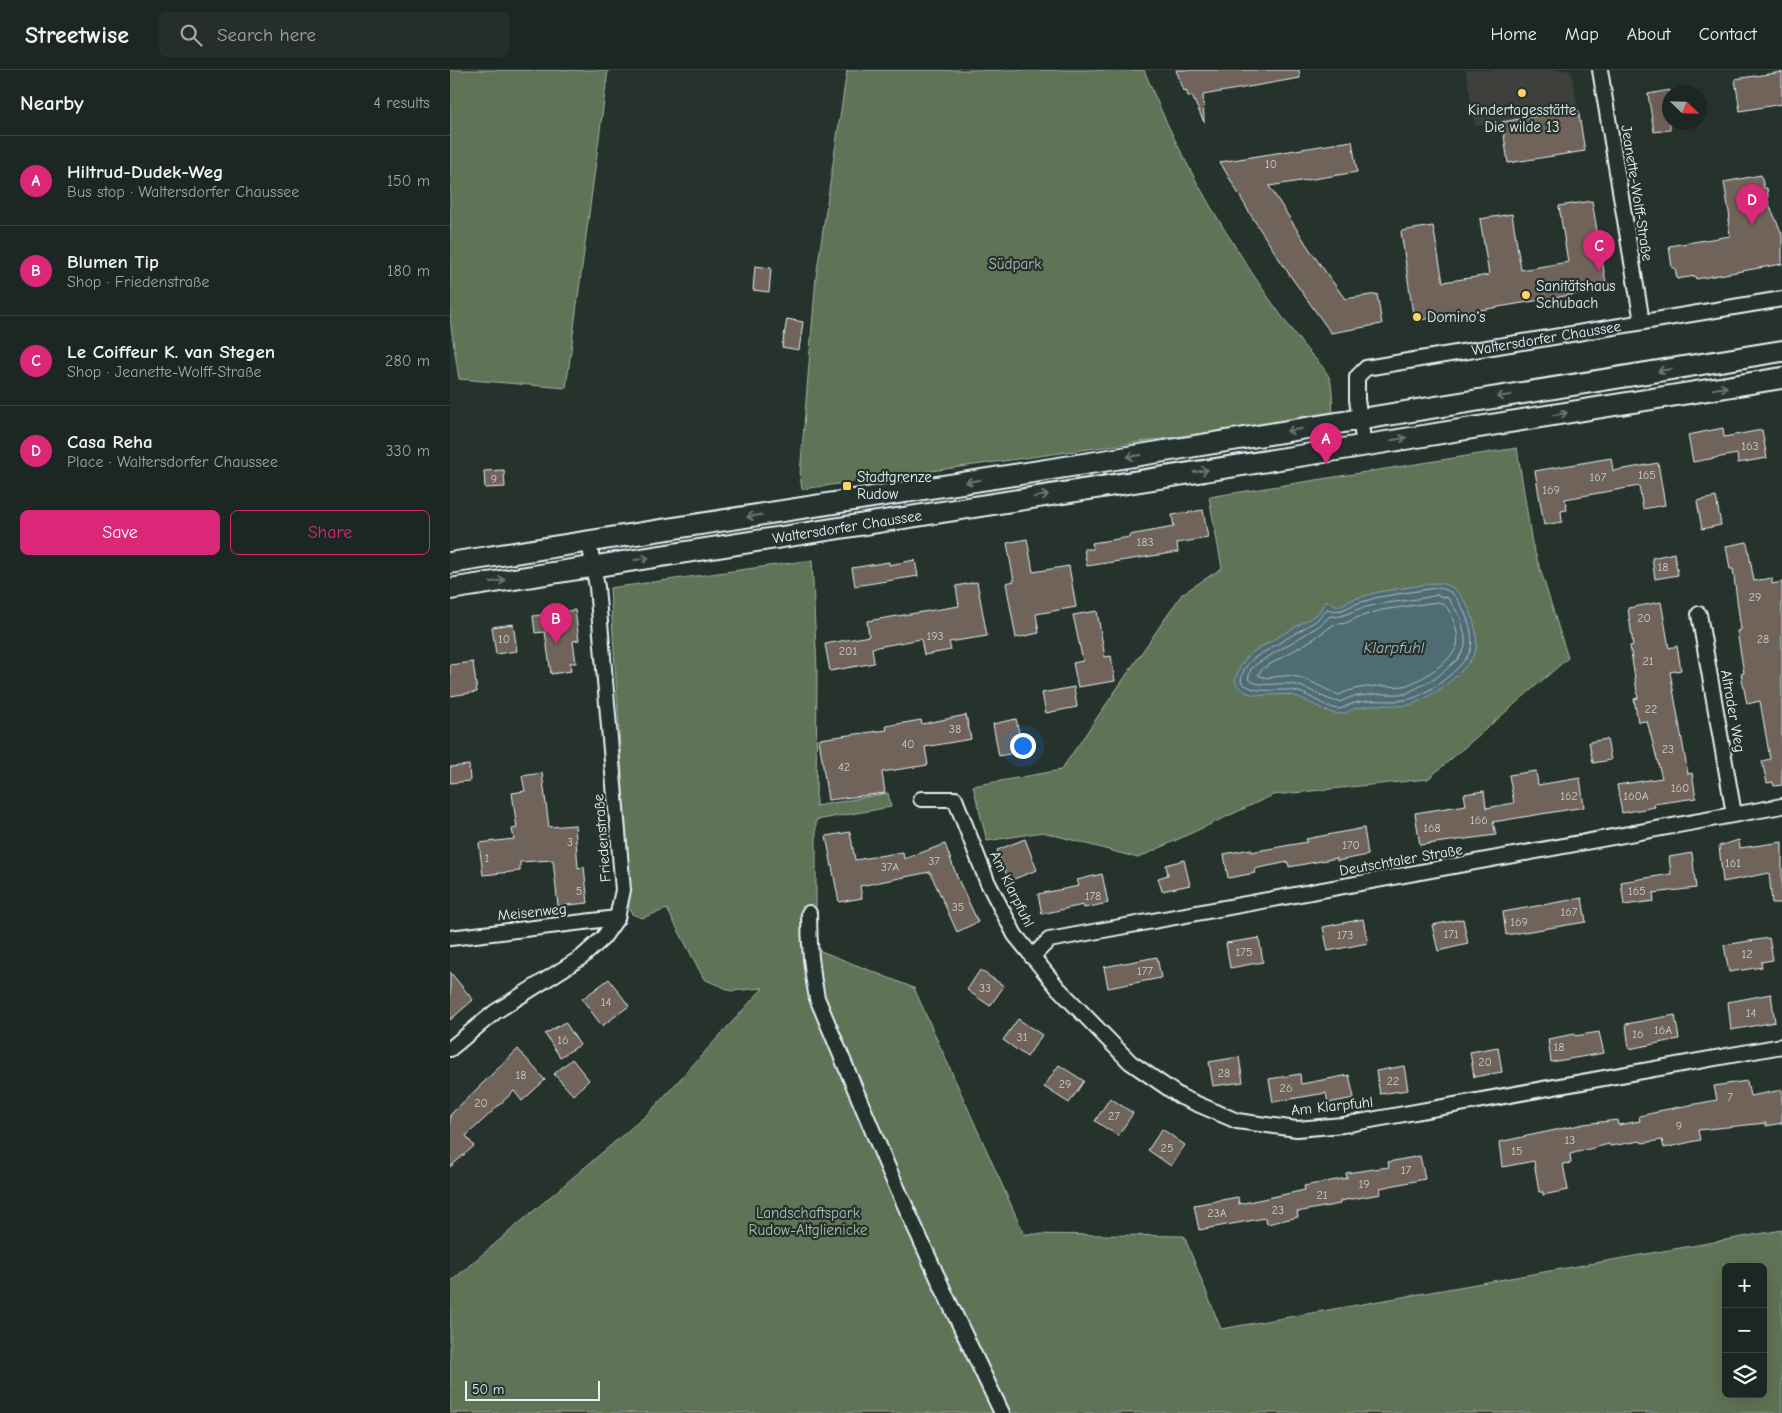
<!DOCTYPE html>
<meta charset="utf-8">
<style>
body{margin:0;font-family:"Comic Neue",sans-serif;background:#252e2a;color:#f1f3f6}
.controls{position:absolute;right:15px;bottom:15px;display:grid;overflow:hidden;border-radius:8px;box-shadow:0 5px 20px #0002}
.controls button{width:45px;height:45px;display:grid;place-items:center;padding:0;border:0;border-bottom:1px solid #3a4340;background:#1c2622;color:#f1f3f6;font:25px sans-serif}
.compass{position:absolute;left:1212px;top:15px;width:45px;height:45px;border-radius:50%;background:#1c2622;box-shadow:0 5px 20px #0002;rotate:113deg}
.scale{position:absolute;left:15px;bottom:12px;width:135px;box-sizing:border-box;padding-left:5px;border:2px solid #e8f1f8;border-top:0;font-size:14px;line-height:18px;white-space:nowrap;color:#e8f1f8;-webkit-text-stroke:4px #26332d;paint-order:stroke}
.you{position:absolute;left:572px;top:675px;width:18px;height:18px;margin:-12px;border:4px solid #fff;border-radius:50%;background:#1a73e8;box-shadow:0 0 0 8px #1a73e833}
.badge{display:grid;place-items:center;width:32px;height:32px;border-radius:50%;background:#db2777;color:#fff;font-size:16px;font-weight:700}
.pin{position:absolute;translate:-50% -41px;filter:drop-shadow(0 1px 2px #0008)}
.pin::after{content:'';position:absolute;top:26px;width:18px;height:15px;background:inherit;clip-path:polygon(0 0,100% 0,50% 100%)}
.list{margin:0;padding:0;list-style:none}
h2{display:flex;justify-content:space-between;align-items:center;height:65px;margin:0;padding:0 20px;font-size:21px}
h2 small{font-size:16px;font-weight:400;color:#a0a5a5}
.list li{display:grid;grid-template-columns:32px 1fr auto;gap:15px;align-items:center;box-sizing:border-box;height:90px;padding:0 20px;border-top:1px solid #3a4340}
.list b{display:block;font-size:19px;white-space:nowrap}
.list p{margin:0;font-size:16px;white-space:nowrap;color:#a0a5a5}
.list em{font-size:16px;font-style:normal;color:#a0a5a5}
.actions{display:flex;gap:10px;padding:15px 20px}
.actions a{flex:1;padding:11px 0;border:1px solid #db2777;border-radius:8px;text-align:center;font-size:18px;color:#db2777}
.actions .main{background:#db2777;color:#fff}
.icon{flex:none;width:28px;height:28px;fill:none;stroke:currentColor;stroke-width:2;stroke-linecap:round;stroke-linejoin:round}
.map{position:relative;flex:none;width:1332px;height:1343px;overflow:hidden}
header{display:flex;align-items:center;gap:30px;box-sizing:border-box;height:70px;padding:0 25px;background:#1c2622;border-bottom:1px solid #3a4340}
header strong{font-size:24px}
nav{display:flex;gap:28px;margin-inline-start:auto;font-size:18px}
.search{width:350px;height:45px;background:#252e2a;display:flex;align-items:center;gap:12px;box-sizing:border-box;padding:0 18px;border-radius:8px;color:#a0a5a5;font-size:19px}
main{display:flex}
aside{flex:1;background:#1c2622}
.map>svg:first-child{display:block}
</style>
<header>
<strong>Streetwise</strong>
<div class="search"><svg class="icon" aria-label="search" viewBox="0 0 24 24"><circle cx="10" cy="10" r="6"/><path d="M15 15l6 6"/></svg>Search here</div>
<nav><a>Home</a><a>Map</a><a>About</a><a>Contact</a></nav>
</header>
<main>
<aside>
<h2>Nearby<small>4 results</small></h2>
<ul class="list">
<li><span class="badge">A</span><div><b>Hiltrud-Dudek-Weg</b><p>Bus stop · Waltersdorfer Chaussee</p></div><em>150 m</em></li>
<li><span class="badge">B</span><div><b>Blumen Tip</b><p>Shop · Friedenstraße</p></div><em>180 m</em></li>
<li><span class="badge">C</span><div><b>Le Coiffeur K. van Stegen</b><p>Shop · Jeanette-Wolff-Straße</p></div><em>280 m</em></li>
<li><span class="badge">D</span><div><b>Casa Reha</b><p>Place · Waltersdorfer Chaussee</p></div><em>330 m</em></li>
</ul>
<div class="actions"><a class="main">Save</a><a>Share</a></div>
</aside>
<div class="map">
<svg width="1332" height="1343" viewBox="0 0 1332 1343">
<rect width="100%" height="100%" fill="#26332d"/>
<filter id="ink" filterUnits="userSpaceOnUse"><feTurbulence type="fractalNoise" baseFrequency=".02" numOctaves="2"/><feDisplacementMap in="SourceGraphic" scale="10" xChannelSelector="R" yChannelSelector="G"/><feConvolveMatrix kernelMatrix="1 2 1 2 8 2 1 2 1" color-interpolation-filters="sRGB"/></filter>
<g filter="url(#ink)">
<path fill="#3c413a" d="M1016 0H1121L1128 39 1025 56Z"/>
<g fill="#5e7356" stroke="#a3b2a7" fill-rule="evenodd">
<path d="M0 0H158L116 318 9 309 0 250Z"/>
<path d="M397 0H694C719 63 751 124 788 181 808 213 830 245 853 275 861 285 873 295 879 307 883 314 882 335 883 345L352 419 350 405 366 207Z"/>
<path d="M1067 378 1082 473 1118 588 978 709 823 725 688 788 593 762 537 771 523 716 611 700 732 524 772 498 759 427Z"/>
<path d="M362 490 367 601 366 736 438 723 441 737 366 750V879L464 918 574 1164 734 1166 771 1259 1332 1160V1343H0V1212L200 1042 313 918 281 921 254 909 217 839 192 848 182 844 178 835V798L160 518ZM1276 1197H1313V1324H1276Z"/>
</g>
<path fill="#4f6c75" stroke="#8ca1a9" d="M985 513C1001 513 1009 521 1017 535 1023 546 1030 570 1025 582 1017 602 978 631 958 635 948 637 937 634 927 635 921 635 914 637 908 638 902 638 897 644 891 644 876 645 857 628 841 625 822 622 799 633 785 612 788 599 791 593 801 583L864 546 869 542 875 531H878L886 536 891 535 904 529 928 522Z"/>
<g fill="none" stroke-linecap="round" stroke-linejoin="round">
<g stroke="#abbcc4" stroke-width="1">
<path d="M986 518C999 518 1006 525 1012 537 1018 548 1025 568 1020 581 1013 599 974 628 955 630 942 632 929 630 917 631 912 632 906 632 902 634 896 635 894 639 888 639 874 637 862 626 849 622 829 616 808 627 791 612 792 601 796 595 804 588L866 551 877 539 886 541 892 540 905 534 929 527Z"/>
<path d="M987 525 998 528 1011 548 1015 567V577L1008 589 986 608 955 624H925L901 627 890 632C872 630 859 616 841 614 826 612 811 619 798 609L801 599 808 593 869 556 880 546C891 548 896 544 906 540 933 531 960 532 987 525Z"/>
<path d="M988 532C997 533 1001 544 1004 552 1006 558 1009 568 1007 575 1004 590 968 613 953 616 947 617 940 616 934 616 919 616 902 618 889 625 873 619 860 609 843 606 832 604 817 611 808 605L812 599 865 568 883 555 896 553 909 547 932 540Z"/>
</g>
</g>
<g fill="#6f635a" stroke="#e8f1f8">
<path d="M726 0H849L850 8 753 25 754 52 742 26H738L736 20 734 21Z"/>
<path d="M1332 2V34L1290 41 1285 9Z"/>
<path d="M1220 20V60L1204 62 1198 24Z"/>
<path d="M1128 39 1135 81 1058 93 1052 52Z"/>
<path d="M902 71 907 102 819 116 862 183 895 229 927 224 932 254 881 263 839 204 802 147 770 92Z"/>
<path d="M1311 105 1314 118H1317L1319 134 1332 164V194L1246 209 1245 206 1227 209 1225 198H1222L1219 176 1280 166 1278 149 1280 148 1274 112Z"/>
<path d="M1142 131 1157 219 964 251 951 161 983 156 993 212 1039 205 1030 149 1062 144 1071 200 1118 192 1109 136Z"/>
<path d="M305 196 321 198 319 222 303 220Z"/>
<path d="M337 249 353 252 349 280 332 277Z"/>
<path d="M1273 358 1274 367 1312 360 1317 388 1288 393 1287 384 1243 392 1238 365Z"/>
<path d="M1161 388 1163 401 1208 393 1215 435 1193 439 1189 416 1115 429 1117 440 1111 441 1112 452 1094 455 1085 401Z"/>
<path d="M54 400 55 417 35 418 34 401Z"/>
<path d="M1266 427 1271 455 1252 459 1247 431Z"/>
<path d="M753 440 758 468 727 473 728 482 637 496 634 479H643L642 473 680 467 679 465 724 457 722 445Z"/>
<path d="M577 469 583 502 619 496 626 537 586 544 589 563 566 568 556 513 564 511 557 473Z"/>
<path d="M1297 472 1304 511 1322 508V514L1332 512V715L1324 716 1323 712 1317 713 1312 691 1320 689 1310 631 1297 634 1291 604 1294 603 1287 561 1291 560 1283 499H1280L1276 476Z"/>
<path d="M1224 483 1228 505 1205 509 1202 488Z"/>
<path d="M465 490 468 506 405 516 402 498 439 492V495Z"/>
<path d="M527 512 537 566 499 572 501 580 474 585 471 569 422 578 424 593 380 601 375 574 419 566 417 551 509 536 506 516Z"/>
<path d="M1211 532 1219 578 1227 576 1231 600 1220 602 1238 704 1242 703 1246 728 1204 734 1205 737 1172 743 1167 715 1212 708 1197 651 1188 652 1184 629 1188 628 1180 576 1183 575 1178 538Z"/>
<path d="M125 540 129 570 123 571 126 593H120L121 601 101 604 95 562 85 563 83 546Z"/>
<path d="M647 541 655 587 661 586 665 611 628 617 623 593 633 591 623 545Z"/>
<path d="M63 554 67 581 46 584 42 557Z"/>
<path d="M23 592 27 622 0 626V595Z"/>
<path d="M624 617 627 637 596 643 592 623Z"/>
<path d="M516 645 521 669 475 677 478 695 432 702 435 723 378 730 369 669 437 660 436 656 471 650 472 654Z"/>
<path d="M566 649 573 681 549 686 543 654Z"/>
<path d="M1157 669 1161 690 1143 693 1139 672Z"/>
<path d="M19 695 20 711 0 713V697Z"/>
<path d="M1086 701 1088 715 1130 708 1134 737 1043 752 1046 765 970 775 965 743 1016 735 1014 724 1034 721 1036 738 1064 733 1059 705Z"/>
<path d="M92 703 99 757 125 755 128 798 134 797 138 833 108 836 103 790 70 792V801L33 805 29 773 64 769 62 759 67 758 62 723 75 721 72 706Z"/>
<path d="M914 758 918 785 887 791V788L839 797 838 792 804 799 805 803 778 808 774 784 801 779V782L857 772 856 769Z"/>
<path d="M400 762 405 790 453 782 454 789 495 774 507 807 528 852 507 862 480 802 410 816 412 828 389 832 376 766Z"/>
<path d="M575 769 587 800 559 811 547 780Z"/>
<path d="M1289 770 1290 778 1332 772V833H1322L1319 803 1273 812 1269 776Z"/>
<path d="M1242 783 1246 818 1203 823 1204 831 1174 835 1171 812 1221 804 1219 787Z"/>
<path d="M734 790 740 815 712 821 708 808 718 805 716 795Z"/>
<path d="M652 804 658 833 634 838 633 835 592 844 588 824 629 816 627 810Z"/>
<path d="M1132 828 1136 852 1056 865 1053 842Z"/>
<path d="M913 849 918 873 878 881 873 857Z"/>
<path d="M1013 849 1018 874 988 881 982 855Z"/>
<path d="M809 868 813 892 780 898 776 873Z"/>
<path d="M1319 868 1323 890 1311 892 1312 897 1279 902 1274 875Z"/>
<path d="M707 887 711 908 658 918 654 897Z"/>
<path d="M530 900 554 916 540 936 517 920Z"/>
<path d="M0 902 23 930 0 950Z"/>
<path d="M159 909 179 936 152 956 132 929Z"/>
<path d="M1321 924 1325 952 1281 960 1278 932Z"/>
<path d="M1225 945 1229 969 1179 979 1176 954Z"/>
<path d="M568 949 592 965 577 987 553 970Z"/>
<path d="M115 952 130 975 110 987 95 964Z"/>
<path d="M1149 962 1154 983 1101 992 1098 969 1125 964V966Z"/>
<path d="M1048 977 1052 1002 1024 1007 1020 982Z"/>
<path d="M68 979 95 1010 72 1031 64 1021 16 1066 24 1076 0 1097V1045Z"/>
<path d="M789 987 793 1012 763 1016 759 992Z"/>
<path d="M122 989 139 1010 123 1025 104 1004Z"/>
<path d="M609 995 634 1011 619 1033 594 1017Z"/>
<path d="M954 996 958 1020 930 1024 926 1001Z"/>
<path d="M850 1004 851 1014 899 1005 904 1028 878 1033 876 1023 823 1032 819 1009Z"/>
<path d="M1297 1011 1300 1026 1332 1020V1053L1316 1056V1053L1248 1060 1250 1070 1214 1078 1212 1070 1192 1073 1191 1071 1160 1076 1159 1074 1120 1084 1121 1093 1113 1094 1118 1120 1093 1125V1122H1089L1084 1091 1052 1097 1049 1072 1134 1054 1167 1050 1168 1055 1190 1051 1189 1046 1208 1042V1041L1267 1030 1264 1016Z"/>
<path d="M660 1028 683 1043 668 1066 645 1051Z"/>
<path d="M712 1059 735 1075 721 1096 698 1080Z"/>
<path d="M970 1086 975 1109 930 1118 931 1124 890 1131V1134L847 1142 848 1147 817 1154 815 1148 749 1160 744 1135 788 1127 789 1134 855 1120 854 1116 897 1108 896 1103 939 1097 938 1092Z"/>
</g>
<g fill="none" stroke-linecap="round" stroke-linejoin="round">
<g stroke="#e8f1f8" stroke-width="18">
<g id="street">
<path d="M1150 0 1192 252"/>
<path id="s1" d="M914 375 907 330V307L916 298 1332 229"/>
<path d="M1249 544 1284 744"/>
<path d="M471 729H505L537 811 565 865 608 918 680 992 731 1027 787 1051 847 1059 893 1055 1332 976"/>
<path d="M359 843C359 872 361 900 367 928L439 1100 497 1228 552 1343"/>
<path d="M0 868 167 848"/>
<path d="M582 887 599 870 1332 736"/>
<path d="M0 979 45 942 132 887 153 868 167 848 173 820 147 517 139 472"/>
</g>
</g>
<g stroke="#e8f1f8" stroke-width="24">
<g id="secondary">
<path d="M0 493 653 391 1332 281"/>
<path id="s2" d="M0 519 868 383 1332 308"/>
</g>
</g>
<use href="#street" stroke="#26332d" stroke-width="14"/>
<use href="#secondary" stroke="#26332d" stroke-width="20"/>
</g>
<defs><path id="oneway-shaft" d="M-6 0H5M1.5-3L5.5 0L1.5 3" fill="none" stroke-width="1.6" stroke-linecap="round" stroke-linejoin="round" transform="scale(1.25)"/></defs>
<g stroke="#6a7674">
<use href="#oneway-shaft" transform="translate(1215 300) rotate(171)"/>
<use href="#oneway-shaft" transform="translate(1270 318) rotate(-9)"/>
<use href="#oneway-shaft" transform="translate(1054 326) rotate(171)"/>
<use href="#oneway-shaft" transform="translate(1110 344) rotate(-9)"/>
<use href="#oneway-shaft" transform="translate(844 360) rotate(171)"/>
<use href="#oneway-shaft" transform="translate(949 369) rotate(-9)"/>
<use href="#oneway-shaft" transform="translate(684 386) rotate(171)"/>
<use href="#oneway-shaft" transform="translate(751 401) rotate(-9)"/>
<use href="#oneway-shaft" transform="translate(523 411) rotate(171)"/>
<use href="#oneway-shaft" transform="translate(591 426) rotate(-9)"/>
<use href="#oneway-shaft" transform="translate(304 446) rotate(171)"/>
<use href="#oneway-shaft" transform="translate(192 489) rotate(-8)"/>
<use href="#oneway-shaft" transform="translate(48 511) rotate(-9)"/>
</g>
</g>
<g fill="#ffd166" stroke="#26332d" stroke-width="2">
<circle cx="1072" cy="23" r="5"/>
<circle cx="1076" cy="225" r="5"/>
<circle cx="967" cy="247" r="5"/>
<rect x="392" y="411" width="10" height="10" rx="2.5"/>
</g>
<g text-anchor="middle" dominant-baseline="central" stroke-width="4.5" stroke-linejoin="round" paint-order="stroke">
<g font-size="12" fill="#caced0">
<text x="821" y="94">10</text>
<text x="1300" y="376">163</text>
<text x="1197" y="405">165</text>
<text x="1148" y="407">167</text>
<text x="44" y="409">9</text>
<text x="1101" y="420">169</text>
<text x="695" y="472">183</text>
<text x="1213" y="497">18</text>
<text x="1305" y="527">29</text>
<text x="1194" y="548">20</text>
<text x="485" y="566">193</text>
<text x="54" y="569">10</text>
<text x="1313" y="569">28</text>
<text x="398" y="581">201</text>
<text x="1198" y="591">21</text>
<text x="1201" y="639">22</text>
<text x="505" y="659">38</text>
<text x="458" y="674">40</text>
<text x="1218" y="679">23</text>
<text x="394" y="697">42</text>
<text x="1230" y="718">160</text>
<text x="1119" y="726">162</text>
<text x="1186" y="726">160A</text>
<text x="1029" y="750">166</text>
<text x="982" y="758">168</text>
<text x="120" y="772">3</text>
<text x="901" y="775">170</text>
<text x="37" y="788">1</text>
<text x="484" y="791">37</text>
<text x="1283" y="793">161</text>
<text x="440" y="797">37A</text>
<text x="129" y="821">5</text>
<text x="1187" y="821">165</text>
<text x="643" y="826">178</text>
<text x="508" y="837">35</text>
<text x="1119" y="842">167</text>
<text x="1069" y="852">169</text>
<text x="1001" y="864">171</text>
<text x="895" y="865">173</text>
<text x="794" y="882">175</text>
<text x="1297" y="884">12</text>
<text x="695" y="901">177</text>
<text x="535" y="918">33</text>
<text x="156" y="932">14</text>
<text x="1301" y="943">14</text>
<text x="1213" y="960">16A</text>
<text x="1188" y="964">16</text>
<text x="572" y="967">31</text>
<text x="113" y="970">16</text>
<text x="1109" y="977">18</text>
<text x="1035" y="992">20</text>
<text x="774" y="1003">28</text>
<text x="71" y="1005">18</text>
<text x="943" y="1011">22</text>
<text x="615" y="1014">29</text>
<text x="836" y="1018">26</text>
<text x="1280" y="1027">7</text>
<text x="31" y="1033">20</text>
<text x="664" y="1046">27</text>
<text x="1229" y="1056">9</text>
<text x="1120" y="1070">13</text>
<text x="717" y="1078">25</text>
<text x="1067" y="1081">15</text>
<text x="956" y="1100">17</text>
<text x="914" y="1114">19</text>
<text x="872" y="1125">21</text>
<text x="828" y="1140">23</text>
<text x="767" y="1143">23A</text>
</g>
<g font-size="15" fill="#e8f1f8" stroke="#26332d" text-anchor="start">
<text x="1072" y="40" text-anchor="middle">Kindertagesstätte<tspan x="1072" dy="17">Die wilde 13</tspan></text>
<text x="1086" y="216">Sanitätshaus<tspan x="1086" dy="17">Schubach</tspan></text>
<text x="977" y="247">Domino's</text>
<text x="407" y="407">Stadtgrenze<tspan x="407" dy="17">Rudow</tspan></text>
</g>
<g font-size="15" fill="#e8f1f8" stroke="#26332d">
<text transform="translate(1187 123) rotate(81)">Jeanette-Wolff-Straße</text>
<text stroke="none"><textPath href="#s1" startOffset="264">Waltersdorfer Chaussee</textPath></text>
<text stroke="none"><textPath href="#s2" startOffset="402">Waltersdorfer Chaussee</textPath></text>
<text transform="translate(1283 641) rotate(80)">Altrader Weg</text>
<text transform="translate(152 768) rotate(-95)">Friedenstraße</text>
<text transform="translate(951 790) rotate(-10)">Deutschtaler Straße</text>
<text transform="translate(562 819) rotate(64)">Am Klarpfuhl</text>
<text transform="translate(82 842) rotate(-6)">Meisenweg</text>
<text transform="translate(882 1036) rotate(-6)">Am Klarpfuhl</text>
</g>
<g font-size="15" fill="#b1bfb7" stroke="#26332d">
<text x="565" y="194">Südpark</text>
<text x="358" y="1143">Landschaftspark<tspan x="358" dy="17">Rudow-Altglienicke</tspan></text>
</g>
<g font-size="16" font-style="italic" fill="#abbcc4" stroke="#26332d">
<text x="944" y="578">Klarpfuhl</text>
</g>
</g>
</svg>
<div class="controls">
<button>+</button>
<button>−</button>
<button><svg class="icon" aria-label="layers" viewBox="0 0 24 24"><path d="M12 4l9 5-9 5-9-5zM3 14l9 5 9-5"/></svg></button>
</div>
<svg class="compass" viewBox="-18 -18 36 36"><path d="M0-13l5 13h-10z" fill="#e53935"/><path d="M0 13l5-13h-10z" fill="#a0a5a5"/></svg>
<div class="scale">50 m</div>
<div class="you"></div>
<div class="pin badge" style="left:876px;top:394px">A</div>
<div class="pin badge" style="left:106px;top:574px">B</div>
<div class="pin badge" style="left:1149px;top:201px">C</div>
<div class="pin badge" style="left:1302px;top:155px">D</div>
</div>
</main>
